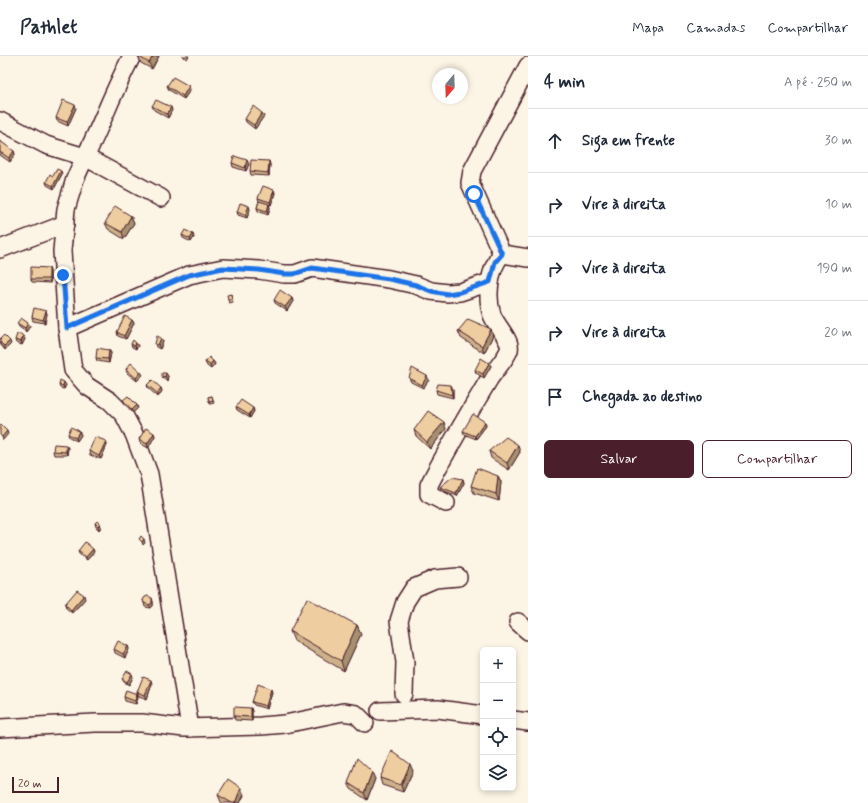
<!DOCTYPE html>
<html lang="pt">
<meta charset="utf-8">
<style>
body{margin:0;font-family:Mynerve,sans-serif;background:#f2f2f3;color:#1f2937}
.controls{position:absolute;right:12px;bottom:12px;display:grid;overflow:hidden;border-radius:6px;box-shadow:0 2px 6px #0003}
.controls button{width:36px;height:36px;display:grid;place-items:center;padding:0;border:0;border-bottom:1px solid #e0e1e3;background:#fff;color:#1f2937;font:20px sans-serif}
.compass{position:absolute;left:432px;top:12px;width:36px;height:36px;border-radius:50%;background:#fff;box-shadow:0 2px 6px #0003;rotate:199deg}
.scale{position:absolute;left:12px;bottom:10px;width:47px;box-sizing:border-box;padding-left:4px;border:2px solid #4a1f2b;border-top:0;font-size:11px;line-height:14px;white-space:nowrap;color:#4a1f2b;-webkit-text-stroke:3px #fcf5e5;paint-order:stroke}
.stop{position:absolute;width:12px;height:12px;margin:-9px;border:3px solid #1a73e8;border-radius:50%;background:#fff}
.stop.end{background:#1a73e8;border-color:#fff;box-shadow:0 1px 4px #0008}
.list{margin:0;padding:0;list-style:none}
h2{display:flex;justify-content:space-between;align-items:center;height:52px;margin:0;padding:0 16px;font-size:17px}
h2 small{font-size:13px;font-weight:400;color:#747a83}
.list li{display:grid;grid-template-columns:26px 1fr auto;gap:12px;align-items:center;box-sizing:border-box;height:64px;padding:0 16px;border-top:1px solid #e0e1e3}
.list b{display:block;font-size:15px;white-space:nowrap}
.list em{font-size:13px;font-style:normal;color:#747a83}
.actions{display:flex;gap:8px;padding:12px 16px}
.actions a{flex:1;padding:9px 0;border:1px solid #4a1f2b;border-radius:6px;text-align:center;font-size:14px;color:#4a1f2b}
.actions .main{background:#4a1f2b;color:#fff}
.icon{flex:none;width:22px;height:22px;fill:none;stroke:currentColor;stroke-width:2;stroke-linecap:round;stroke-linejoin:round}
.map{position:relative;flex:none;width:528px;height:747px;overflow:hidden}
header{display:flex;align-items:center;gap:24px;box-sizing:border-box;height:56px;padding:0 20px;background:#fff;border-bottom:1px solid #e0e1e3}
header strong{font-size:19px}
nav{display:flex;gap:22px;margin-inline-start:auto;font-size:14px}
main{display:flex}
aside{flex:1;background:#fff}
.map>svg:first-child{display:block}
</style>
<header>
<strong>Pathlet</strong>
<nav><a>Mapa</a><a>Camadas</a><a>Compartilhar</a></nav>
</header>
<main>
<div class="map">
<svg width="528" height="747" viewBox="0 0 528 747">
<rect width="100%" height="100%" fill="#fcf5e5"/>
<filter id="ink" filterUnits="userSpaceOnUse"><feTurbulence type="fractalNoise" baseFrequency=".025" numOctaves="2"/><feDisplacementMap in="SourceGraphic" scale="8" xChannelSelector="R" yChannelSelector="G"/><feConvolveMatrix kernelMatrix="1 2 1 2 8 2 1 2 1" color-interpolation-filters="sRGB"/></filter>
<g filter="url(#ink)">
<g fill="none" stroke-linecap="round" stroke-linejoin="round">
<g stroke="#4a1f2b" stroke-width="20">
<g id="street">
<path d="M132 0C114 33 102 68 85 101L161 142"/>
<path d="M0 65 46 89 85 101 75 123 66 153 62 195 67 272 73 314 87 330 110 345 124 359 134 378 149 418 190 672"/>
<path d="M0 193 65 168"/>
<path d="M502 198 470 127 472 115 528 10"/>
<path d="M67 272 189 219 223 212 259 214 284 218H295L312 212 389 223 416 229 431 235 447 237 460 236 490 226"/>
<path d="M446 447 429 438V429C447 393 468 359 488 325 493 316 506 303 509 294 512 285 495 268 492 259 486 241 489 212 502 198L528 202"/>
<path d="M518 566 528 575"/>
<path d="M404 638 405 606 399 565 405 546 414 532 435 523 458 521"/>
<path d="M380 655 438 653 483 659"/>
<path d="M513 664 528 666"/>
<path d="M0 672 95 667H142L184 672 261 670 285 668 343 656 356 658 365 667"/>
</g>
</g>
<use href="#street" stroke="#fcf5e5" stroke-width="17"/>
</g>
<g fill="#cdb18a" stroke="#4a1f2b">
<path d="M138 0H159L152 13 141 7Z"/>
<path d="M182 0H189L187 3Z"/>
<path d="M167 30H189L190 34 184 43 169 34Z"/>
<path d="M152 50 172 54 168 62 154 54Z"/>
<path d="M76 52 68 70 57 65 56 62Z"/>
<path d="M264 60 255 73 246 66 245 63Z"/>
<path d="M0 86 14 95 15 98 10 106 0 99Z"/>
<path d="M269 105 270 109 269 120 251 119 250 115Z"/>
<path d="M232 107 249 108 246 115 233 111Z"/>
<path d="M62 118 54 133 47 129 46 126 53 120Z"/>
<path d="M274 134 275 137 271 149H269L270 152 268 159 258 155 257 152 259 145 258 142Z"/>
<path d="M250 153 247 162 238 159 237 156Z"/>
<path d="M131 160 134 167 124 183 108 173 105 167Z"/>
<path d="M182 179 194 181 191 186 183 182Z"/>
<path d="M50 215V227L32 226 31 223Z"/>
<path d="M231 238 233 246 229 247 228 243Z"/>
<path d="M292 242 293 245 287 255 275 247 274 244Z"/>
<path d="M46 255 47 258 45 267 33 265 32 261Z"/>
<path d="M132 264 134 267 126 283 118 280 117 276Z"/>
<path d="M17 267H28L30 270 26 276 19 271Z"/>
<path d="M491 273 493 280 484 297 461 282 458 275Z"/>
<path d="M161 282 163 286 160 293 156 291 155 288Z"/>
<path d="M0 283 11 288 5 294 0 288Z"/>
<path d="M25 283 22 289 16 287 15 284Z"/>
<path d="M136 287 138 290 136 293 132 291 131 288Z"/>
<path d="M109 294 111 297 109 307 97 305 96 302Z"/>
<path d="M213 305 215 308 211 313 207 310 205 306Z"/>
<path d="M489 307 491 310 484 322 476 317 475 314Z"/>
<path d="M126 313 143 319 137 325 127 317Z"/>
<path d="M162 320H168L167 325 163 323Z"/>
<path d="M409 322 429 324 423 332 411 326Z"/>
<path d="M59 329H66L64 333 60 332Z"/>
<path d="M147 329 161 332 162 335 158 341 148 332Z"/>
<path d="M453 333V342L437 338 436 334Z"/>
<path d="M212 340 214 347 210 348 208 341Z"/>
<path d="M123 344 138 352 133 357 125 348Z"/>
<path d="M236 351 253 352 254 355 250 362 237 354Z"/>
<path d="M485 366 486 370 476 383 464 378 463 375Z"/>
<path d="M446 373 430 393 416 380 414 374Z"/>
<path d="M79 375 81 379 77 385 69 381 68 378Z"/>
<path d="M154 377 155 380 148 392 140 387 139 383Z"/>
<path d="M106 385 107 389 101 403 90 399 89 395Z"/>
<path d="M66 389 68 392 67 399H54L53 395Z"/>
<path d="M518 389 520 396 509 414 491 402 489 395Z"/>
<path d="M498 420 501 426 499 445 474 437 471 430Z"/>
<path d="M463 423 464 427 457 440 442 434 440 431Z"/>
<path d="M95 467H100L101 471 99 474 96 471Z"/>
<path d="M93 493 94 496 87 504 79 498 78 495Z"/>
<path d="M152 542 153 546V550L151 552 145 551 143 544Z"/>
<path d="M85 543 72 557 66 552 65 548Z"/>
<path d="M357 569 361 578 344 615 294 585 290 575Z"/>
<path d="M128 590 129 593 125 602 115 597 114 593Z"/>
<path d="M133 621 129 629 124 626 122 623Z"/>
<path d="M152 628 147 643 139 640 137 636Z"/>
<path d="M272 636 267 653 254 649 252 646Z"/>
<path d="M137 638 138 641 136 648 125 645 124 641Z"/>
<path d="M252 655V665L235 664 234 660Z"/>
<path d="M413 715 403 736 382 729 380 722Z"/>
<path d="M375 723 367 744 351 733 348 727Z"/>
<path d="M218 739H244L240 747H223L221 746Z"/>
</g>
<g fill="#a79070" stroke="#4a1f2b">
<path d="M153 0H159L152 13 149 7Z"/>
<path d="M189 30 190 34 184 43 183 40Z"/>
<path d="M75 49 76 52 68 70 67 66Z"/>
<path d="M171 51 172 54 168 62 167 58Z"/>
<path d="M262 57 264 60 255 73 254 69Z"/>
<path d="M14 95 15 98 10 106 9 102Z"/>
<path d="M247 104 249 108 246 115 245 112Z"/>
<path d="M269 105 270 109 269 120 268 117Z"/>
<path d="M61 115 62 118 54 133 53 130Z"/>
<path d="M274 134 275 137 271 149 270 146Z"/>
<path d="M269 148 270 152 268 159 267 155Z"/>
<path d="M249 150 250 153 247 162 245 159Z"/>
<path d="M131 160 134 167 124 183 122 176Z"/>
<path d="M193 178 194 181 191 186 190 183Z"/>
<path d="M49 212 50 215V227L49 223Z"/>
<path d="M292 242 293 245 287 255 285 251Z"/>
<path d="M46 255 47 258 45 267 43 264Z"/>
<path d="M132 264 134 267 126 283 124 280Z"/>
<path d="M28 267 30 270 26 276 25 272Z"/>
<path d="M491 273 493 280 484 297 482 290Z"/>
<path d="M23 280 25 283 22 289 21 286Z"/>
<path d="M161 282 163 286 160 293 158 289Z"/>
<path d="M10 285 11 288 5 294 4 290Z"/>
<path d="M136 287 138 290 136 293 135 290Z"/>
<path d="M109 294 111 297 109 307 108 303Z"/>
<path d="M213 305 215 308 211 313 210 309Z"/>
<path d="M489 307 491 310 484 322 483 318Z"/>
<path d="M141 316 143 319 137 325 136 322Z"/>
<path d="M166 317 168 320 167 325 165 321Z"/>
<path d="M427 320 429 324 423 332 422 329Z"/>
<path d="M64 326 66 329 64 333 63 330Z"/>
<path d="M451 329 453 333V342L452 339Z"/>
<path d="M161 332 162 335 158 341 157 337Z"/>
<path d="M137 349 138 352 133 357 132 354Z"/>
<path d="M253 352 254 355 250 362 249 359Z"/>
<path d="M444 366 446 373 430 393 427 386Z"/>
<path d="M485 366 486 370 476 383 475 380Z"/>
<path d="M7 375 8 378 3 384 2 381Z"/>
<path d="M79 375 81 379 77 385 76 382Z"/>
<path d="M154 377 155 380 148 392 147 388Z"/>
<path d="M106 385 107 389 101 403 99 400Z"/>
<path d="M66 389 68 392 67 399 66 396Z"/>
<path d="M518 389 520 396 509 414 507 407Z"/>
<path d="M498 420 501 426 499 445 496 438Z"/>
<path d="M463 423 464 427 457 440 456 437Z"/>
<path d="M100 467 101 471 99 474 98 470Z"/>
<path d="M144 483 145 487 143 489 142 486Z"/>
<path d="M93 493 94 496 87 504 86 501Z"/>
<path d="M84 539 85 543 72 557 71 554Z"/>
<path d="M152 542 153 546V550L151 552 149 549Z"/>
<path d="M357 569 361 578 344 615 341 605Z"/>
<path d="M128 590 129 593 125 602 123 598Z"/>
<path d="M132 618 133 621 129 629 127 626Z"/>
<path d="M151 624 152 628 147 643 145 639Z"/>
<path d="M271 633 272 636 267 653 266 650Z"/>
<path d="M137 638 138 641 136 648 135 645Z"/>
<path d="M251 652 252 655V665L251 661Z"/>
<path d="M410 708 413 715 403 736 401 729Z"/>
<path d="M372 716 375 723 367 744 364 737Z"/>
<path d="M241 732 244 739 240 747H235Z"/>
</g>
<g fill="#eecea0" stroke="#4a1f2b">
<path d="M138 0H153L149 7Z"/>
<path d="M173 21 189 30 183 40 167 30Z"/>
<path d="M63 44 75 49 67 66 56 62Z"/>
<path d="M156 44 171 51 167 58 152 50Z"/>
<path d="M253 50 262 57 254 69 245 63Z"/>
<path d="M0 85 14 95 9 102 0 96Z"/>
<path d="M234 100 247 104 245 112 232 107Z"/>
<path d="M251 104 269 105 268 117 250 115Z"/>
<path d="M57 113 61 115 53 130 46 126 50 118 53 120Z"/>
<path d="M263 130 274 134 270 146 258 142Z"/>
<path d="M259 145 269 148 267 155 257 152Z"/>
<path d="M240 147 249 150 245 159 237 156Z"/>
<path d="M115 150 131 160 122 176 105 167Z"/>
<path d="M185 174 193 178 190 183 182 179Z"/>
<path d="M31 211 49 212V223H31Z"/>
<path d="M280 234 292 242 285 251 274 244Z"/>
<path d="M231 238 232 243H228L227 239Z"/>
<path d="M34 252 46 255 43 264 32 261Z"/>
<path d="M125 260 132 264 124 280 117 276Z"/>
<path d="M21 262 28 267 25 272 17 267Z"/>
<path d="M468 263 491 273 482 290 458 275Z"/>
<path d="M17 278H21L23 280 21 286 15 284Z"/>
<path d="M4 279 10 285 4 290 0 286V283Z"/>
<path d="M157 280 161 282 158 289 155 288Z"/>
<path d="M133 284 136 287 135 290 131 288Z"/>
<path d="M97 292 109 294 108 303 96 302Z"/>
<path d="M209 301 213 305 210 309 205 306Z"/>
<path d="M481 302 489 307 483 318 475 314Z"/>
<path d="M131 307 141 316 136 322 126 313Z"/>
<path d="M412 312 427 320 422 329 409 322Z"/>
<path d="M162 317H166L165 321 162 320Z"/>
<path d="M60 324 64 326 63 330 59 329Z"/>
<path d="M152 324 161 332 157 337 147 329Z"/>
<path d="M438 328 451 329 452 339 436 334Z"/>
<path d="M128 340 137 349 132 354 123 344Z"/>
<path d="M212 340 213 344 209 345 208 341Z"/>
<path d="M241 344 253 352 249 359 236 351Z"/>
<path d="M428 355 444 366 427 386 414 374Z"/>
<path d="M473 358 485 366 475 380 463 375Z"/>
<path d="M0 368 7 375 2 381 0 379Z"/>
<path d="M71 371 79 375 76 382 68 378Z"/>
<path d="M146 372 154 377 147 388 139 383Z"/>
<path d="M95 381 106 385 99 400 89 395Z"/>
<path d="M506 381 518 389 507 407 489 395Z"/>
<path d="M54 388 66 389V396L53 395Z"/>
<path d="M477 412 498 420 496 438 471 430Z"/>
<path d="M452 421 463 423 456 437 440 431Z"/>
<path d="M97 465 100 467 98 470 95 467Z"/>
<path d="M141 480 144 483 142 486 139 483Z"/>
<path d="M85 486 93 493 86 501 78 495Z"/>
<path d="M77 534 84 539 71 554 65 548Z"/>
<path d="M148 540 152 542V547L149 549 144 547 143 544 145 541Z"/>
<path d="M307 542 357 569 341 605 290 575Z"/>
<path d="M118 585 128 590 123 598 114 593Z"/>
<path d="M127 615 132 618 127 626 122 623Z"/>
<path d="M143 621 151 624 145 639 137 636Z"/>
<path d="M258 628 271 633 266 650 252 646Z"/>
<path d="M126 634 137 638 135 645 124 641Z"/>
<path d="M234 651 251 652V661L234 660Z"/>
<path d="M392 695 410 708 401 729 380 722Z"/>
<path d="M357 702 372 716 364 737 348 727Z"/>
<path d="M228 723 241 732 235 747H232L218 739Z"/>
</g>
</g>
<g fill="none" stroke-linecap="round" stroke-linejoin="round" filter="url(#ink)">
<path stroke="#1a73e8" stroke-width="5" d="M63 219 67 272 189 219 223 212 259 214 284 218H294L312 212 389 223 416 229 431 235 447 238 460 236 490 226 495 206 502 198 474 138"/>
</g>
</svg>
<div class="controls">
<button>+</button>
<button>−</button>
<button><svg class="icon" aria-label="locate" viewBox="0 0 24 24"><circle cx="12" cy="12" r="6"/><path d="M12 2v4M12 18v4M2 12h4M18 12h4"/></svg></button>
<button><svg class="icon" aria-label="layers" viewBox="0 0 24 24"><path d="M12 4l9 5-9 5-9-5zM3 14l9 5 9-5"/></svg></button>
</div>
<svg class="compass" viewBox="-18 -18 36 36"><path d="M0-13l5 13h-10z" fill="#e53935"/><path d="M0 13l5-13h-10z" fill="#747a83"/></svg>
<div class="scale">20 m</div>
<div class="stop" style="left:474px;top:138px"></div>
<div class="stop end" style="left:63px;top:219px"></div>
</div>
<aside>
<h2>4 min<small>A pé · 250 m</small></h2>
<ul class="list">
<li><svg class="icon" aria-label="ahead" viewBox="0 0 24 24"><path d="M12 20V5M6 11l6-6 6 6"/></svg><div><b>Siga em frente</b></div><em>30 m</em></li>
<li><svg class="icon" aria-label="right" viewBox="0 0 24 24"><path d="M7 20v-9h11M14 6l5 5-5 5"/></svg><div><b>Vire à direita</b></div><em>10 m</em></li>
<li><svg class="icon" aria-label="right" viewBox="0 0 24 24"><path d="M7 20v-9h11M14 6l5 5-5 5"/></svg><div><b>Vire à direita</b></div><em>190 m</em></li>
<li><svg class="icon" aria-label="right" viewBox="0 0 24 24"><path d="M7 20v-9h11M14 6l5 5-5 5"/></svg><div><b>Vire à direita</b></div><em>20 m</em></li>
<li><svg class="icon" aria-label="arrive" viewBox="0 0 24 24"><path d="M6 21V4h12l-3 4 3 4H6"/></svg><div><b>Chegada ao destino</b></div></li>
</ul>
<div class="actions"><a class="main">Salvar</a><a>Compartilhar</a></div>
</aside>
</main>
